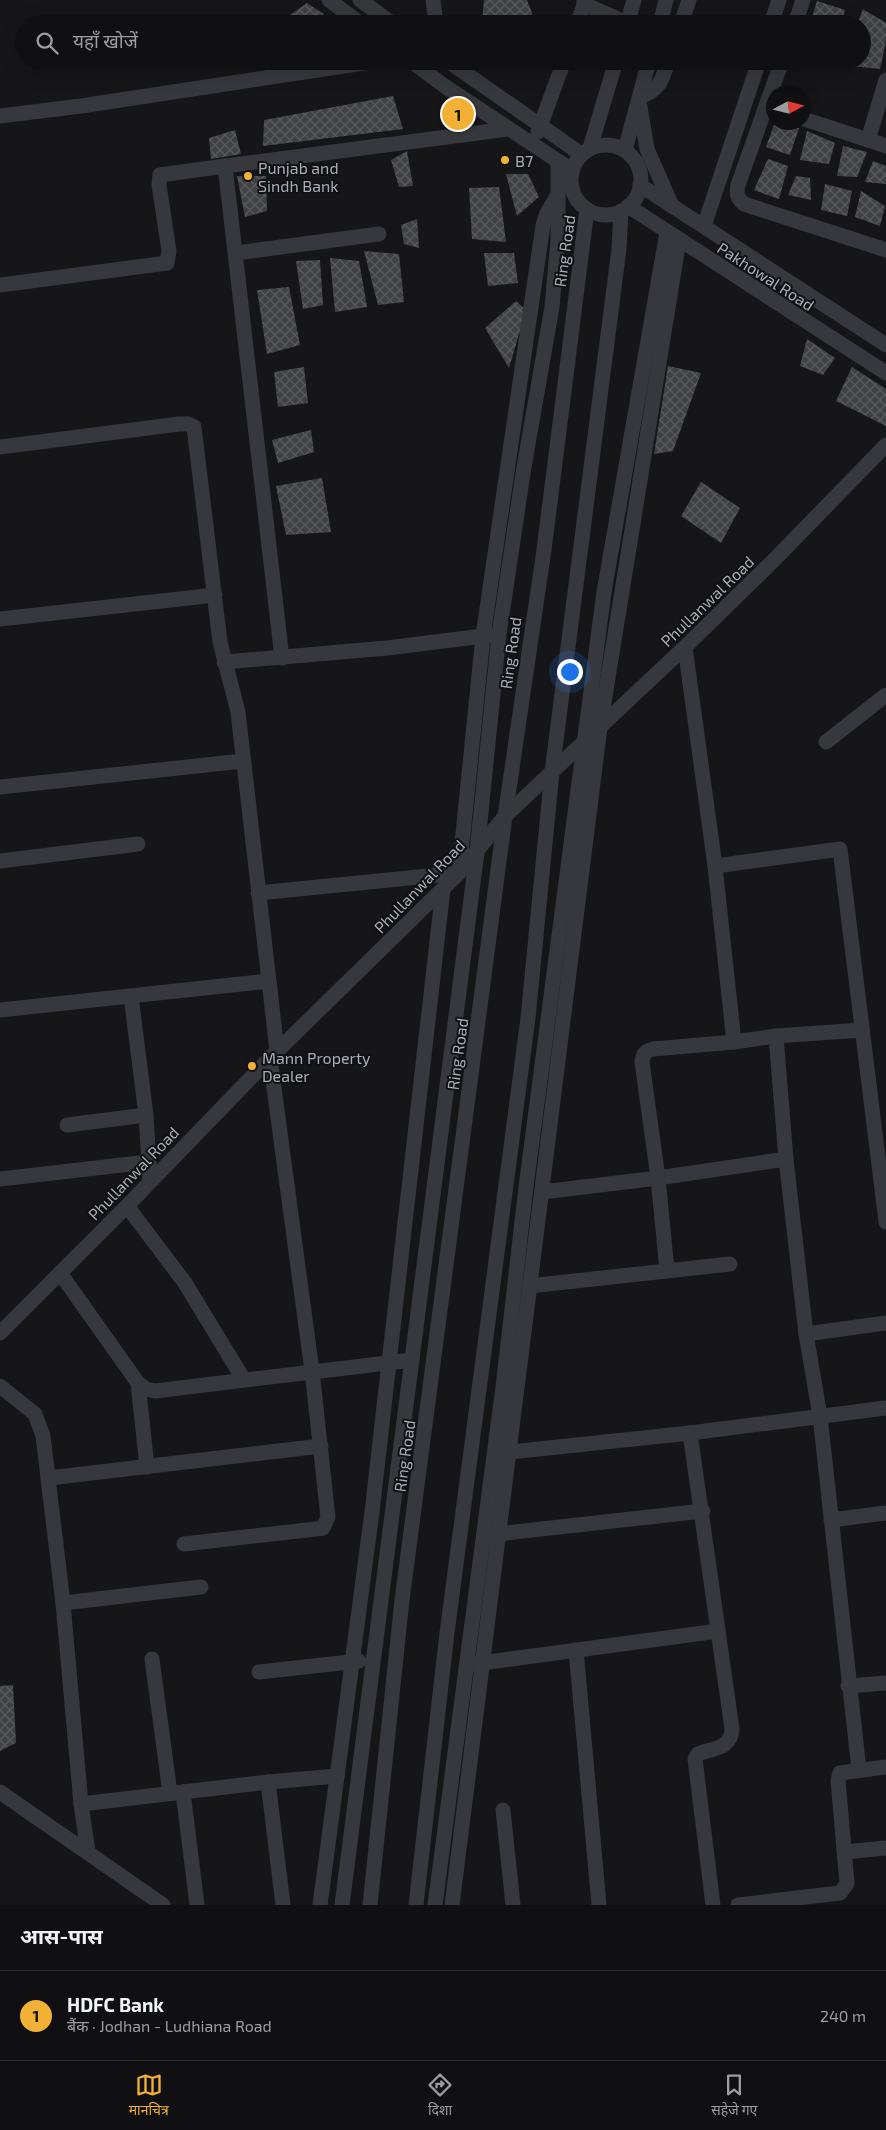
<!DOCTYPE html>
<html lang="hi">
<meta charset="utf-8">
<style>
body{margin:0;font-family:"Exo 2","Noto Sans Devanagari",sans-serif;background:#1e1e20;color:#f1f3f6}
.compass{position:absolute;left:766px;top:85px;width:45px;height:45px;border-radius:50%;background:#101012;box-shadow:0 5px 20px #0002;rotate:83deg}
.you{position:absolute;left:569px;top:671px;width:18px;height:18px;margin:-12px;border:4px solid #fff;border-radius:50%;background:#1a73e8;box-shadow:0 0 0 8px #1a73e833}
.badge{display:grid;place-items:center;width:32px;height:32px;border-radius:50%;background:#f2b134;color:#111;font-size:16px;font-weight:700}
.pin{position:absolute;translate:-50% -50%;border:2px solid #fff;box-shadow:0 1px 5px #0006}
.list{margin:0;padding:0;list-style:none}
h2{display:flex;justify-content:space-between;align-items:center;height:65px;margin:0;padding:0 20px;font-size:21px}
h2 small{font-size:16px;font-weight:400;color:#9c9d9f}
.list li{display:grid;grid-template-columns:32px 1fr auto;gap:15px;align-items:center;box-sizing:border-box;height:90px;padding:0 20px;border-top:1px solid #303032}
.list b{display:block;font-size:19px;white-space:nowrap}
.list p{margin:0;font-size:16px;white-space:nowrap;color:#9c9d9f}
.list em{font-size:16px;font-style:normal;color:#9c9d9f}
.icon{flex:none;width:28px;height:28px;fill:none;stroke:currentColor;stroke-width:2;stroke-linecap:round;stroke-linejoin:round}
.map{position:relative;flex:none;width:886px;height:1905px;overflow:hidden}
.search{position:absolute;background:#101012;box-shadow:0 5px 20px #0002;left:15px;right:15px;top:15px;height:55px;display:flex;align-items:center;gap:12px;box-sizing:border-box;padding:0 18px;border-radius:28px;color:#9c9d9f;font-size:19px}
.sheet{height:155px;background:#101012}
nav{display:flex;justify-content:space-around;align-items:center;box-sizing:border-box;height:70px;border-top:1px solid #303032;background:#101012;font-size:14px;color:#9c9d9f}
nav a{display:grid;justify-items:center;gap:2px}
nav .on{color:#f2b134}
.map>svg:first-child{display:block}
</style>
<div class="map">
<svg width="886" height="1905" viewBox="0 0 886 1905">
<defs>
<pattern id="building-cross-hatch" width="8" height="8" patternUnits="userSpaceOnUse" patternTransform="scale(1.25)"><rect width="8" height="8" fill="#404145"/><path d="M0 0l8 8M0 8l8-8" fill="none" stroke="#595a5e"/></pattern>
</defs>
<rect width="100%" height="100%" fill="#161618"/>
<g fill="url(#building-cross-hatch)">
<path d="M484 0H527L535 21 521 24H482Z"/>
<path d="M817 1 845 10 841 24H810Z"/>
<path d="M307 3 324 14 312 24H277Z"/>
<path d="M863 9 886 23V41L880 69 841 65 843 61H862V24H857Z"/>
<path d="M393 96 403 129 263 146 264 120Z"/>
<path d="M775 122 799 128 790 155 766 147Z"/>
<path d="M235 130 241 154 211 159 209 138Z"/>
<path d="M807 131 835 143 829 164 800 160Z"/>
<path d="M843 146 867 152 857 177 837 176Z"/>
<path d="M407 151 413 186 399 187 391 160Z"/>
<path d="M768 159 788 166 779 199 754 190Z"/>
<path d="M873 161 886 166V184L865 182Z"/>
<path d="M506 174H528L539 197 517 216Z"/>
<path d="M237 176H266L267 211 245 217Z"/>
<path d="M796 176 810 178 811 200 788 195Z"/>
<path d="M825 184 852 191 847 216 821 210Z"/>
<path d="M499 187 506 242 472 239 469 188Z"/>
<path d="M861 191 885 206 880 226 855 217Z"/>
<path d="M417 219 419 248 404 244 401 225Z"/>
<path d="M364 251 399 254 404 302 378 305Z"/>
<path d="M484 253H514L518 283 488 286Z"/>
<path d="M330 258 359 261 367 307 335 312Z"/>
<path d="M320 260 323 305 303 309 296 261Z"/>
<path d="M289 287 300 345 267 354 257 290Z"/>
<path d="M516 301 526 310 509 368 485 328Z"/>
<path d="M807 339 835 358 823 375 800 366Z"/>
<path d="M668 366 701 373 673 451 654 454Z"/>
<path d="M304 367 308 403 278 407 274 372Z"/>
<path d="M852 367 886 389V426L836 401Z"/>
<path d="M311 430 314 452 278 463 272 440Z"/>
<path d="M322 478 331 532 286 535 276 486Z"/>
<path d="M701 482 740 508 721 543 681 516Z"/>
<path d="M13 1685 16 1743 0 1751V1686Z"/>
</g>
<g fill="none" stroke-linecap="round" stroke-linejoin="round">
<g stroke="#37383d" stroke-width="15">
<path d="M329 0 361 24"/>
<path d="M360 0 393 24"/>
<path d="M433 0 436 24"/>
<path d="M584 0V4L627 23"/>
<path d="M577 24 586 0"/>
<path d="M627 24 634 0"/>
<path d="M660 24 666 0"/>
<path d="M681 24 689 0"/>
<path d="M771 24 779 0"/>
<path d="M795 24 803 0"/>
<path d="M411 61 446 87 567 167"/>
<path d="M448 61 581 154"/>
<path d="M782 61 738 185C736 194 737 198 744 204L886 250"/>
<path d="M640 97C660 89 662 81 668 61"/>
<path d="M639 101 647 149 672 206"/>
<path d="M0 116 81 106 377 61"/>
<path d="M804 119 886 146"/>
<path d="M538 132 564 61"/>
<path d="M868 140 886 80"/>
<circle cx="606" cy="180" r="35"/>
<path d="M590 148 616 61"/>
<path d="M625 150 649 61"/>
<path d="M640 185 886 345"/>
<path d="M628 206 886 373"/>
<path d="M704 226 759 61"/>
<path d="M236 253 379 234"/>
<path d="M0 285 167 263 169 251 159 185 160 175 225 166"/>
<path d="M0 447 179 424H188L194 427 220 642 238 712 269 981"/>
<path d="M0 619 215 595"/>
<path d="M685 647 715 866 840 849 886 1222"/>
<path d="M282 658 225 166 508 129"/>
<path d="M224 662 387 648 491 635"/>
<path d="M826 742 886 695"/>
<path d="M0 787 243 761"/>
<path d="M0 861 138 844"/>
<path d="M715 866 734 1042 776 1036 862 1030"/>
<path d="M258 893 459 873 483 636 543 225 547 213 557 196"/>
<path d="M131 996 146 1115 150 1181"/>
<path d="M0 1010 269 981 277 1051"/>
<path d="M776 1036 786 1159 806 1334 820 1416 859 1770"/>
<path d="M67 1125 146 1115"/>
<path d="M0 1179 148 1162"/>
<path d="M542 1192 658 1178 786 1159"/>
<path d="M127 1206 185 1283 244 1380"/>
<path d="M667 1270 658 1178 642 1062C643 1054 645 1051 653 1049L734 1042"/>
<path d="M60 1273 138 1383 146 1389 155 1391 412 1360"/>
<path d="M529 1286 730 1264"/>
<path d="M0 1333 127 1206 270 1058 459 873 505 816 685 647 772 562 886 445"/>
<path d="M806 1334 886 1323"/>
<path d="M138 1383 147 1467"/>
<path d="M0 1386 35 1414 43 1436 63 1603 81 1804 88 1852"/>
<path d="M690 1433 732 1729C731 1749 713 1748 698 1754L695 1759 713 1905"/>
<path d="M501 1453 690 1433 886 1408"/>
<path d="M49 1478 321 1446"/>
<path d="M831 1520 886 1513"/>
<path d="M488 1535 703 1511"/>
<path d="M184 1544 316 1529 323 1528 328 1517 312 1371 270 1058"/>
<path d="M63 1603 201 1587"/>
<path d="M576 1650 599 1905"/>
<path d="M152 1659 170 1793"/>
<path d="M474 1664 718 1631"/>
<path d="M259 1672 359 1661"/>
<path d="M848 1686 886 1683"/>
<path d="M268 1782 283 1905"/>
<path d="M0 1792 163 1905"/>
<path d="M183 1792 197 1905"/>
<path d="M81 1804 268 1782 337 1776"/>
<path d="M503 1810 513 1905"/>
<path d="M845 1852 886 1848"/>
<path d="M320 1905 372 1512 443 889"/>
<path d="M342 1905 477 852 499 634 524 467 552 307 558 240V162"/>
<path d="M370 1905 402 1600 505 816 544 550 587 209"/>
<path d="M416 1905 447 1633 528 1018 552 772 619 249 621 211"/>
<path d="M435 1905 503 1387 526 1187 604 592 667 232"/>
<path d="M452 1905 600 727 679 240"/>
<path d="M738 1905 840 1893 847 1884 838 1780 840 1773 886 1767"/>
</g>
</g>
<g fill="#f2b134" stroke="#111113" stroke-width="2">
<circle cx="505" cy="160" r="5"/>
<circle cx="248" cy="176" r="5"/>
<circle cx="252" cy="1066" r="5"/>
</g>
<g text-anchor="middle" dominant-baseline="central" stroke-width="4" stroke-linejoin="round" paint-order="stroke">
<g font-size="16" fill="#a8adb8" stroke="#111113" text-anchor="start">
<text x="515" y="160">B7</text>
<text x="258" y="167">Punjab and<tspan x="258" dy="18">Sindh Bank</tspan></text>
<text x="262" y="1057">Mann Property<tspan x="262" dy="18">Dealer</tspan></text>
</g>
<g font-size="16" fill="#a8adb8" stroke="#111113">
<text transform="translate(564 251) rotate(-82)">Ring Road</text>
<text transform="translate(766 276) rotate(33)">Pakhowal Road</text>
<text transform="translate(707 601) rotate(-44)">Phullanwal Road</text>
<text transform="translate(510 653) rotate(-82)">Ring Road</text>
<text transform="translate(419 886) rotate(-46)">Phullanwal Road</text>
<text transform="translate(457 1054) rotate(-82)">Ring Road</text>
<text transform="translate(133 1173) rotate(-46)">Phullanwal Road</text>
<text transform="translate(404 1456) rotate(-82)">Ring Road</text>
</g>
</g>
</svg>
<svg class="compass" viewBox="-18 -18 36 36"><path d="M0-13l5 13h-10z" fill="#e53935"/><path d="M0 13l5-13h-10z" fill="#9c9d9f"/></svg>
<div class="you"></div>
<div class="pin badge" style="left:458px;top:114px">1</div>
<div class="search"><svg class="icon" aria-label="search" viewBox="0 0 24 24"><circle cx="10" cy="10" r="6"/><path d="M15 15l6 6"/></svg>यहाँ खोजें</div>
</div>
<section class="sheet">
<h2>आस-पास<small></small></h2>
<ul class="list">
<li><span class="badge">1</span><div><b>HDFC Bank</b><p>बैंक · Jodhan - Ludhiana Road</p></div><em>240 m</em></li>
</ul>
</section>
<nav>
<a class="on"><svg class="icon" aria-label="map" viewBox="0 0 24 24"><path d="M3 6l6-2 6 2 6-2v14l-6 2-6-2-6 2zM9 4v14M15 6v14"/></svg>मानचित्र</a>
<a><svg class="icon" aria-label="directions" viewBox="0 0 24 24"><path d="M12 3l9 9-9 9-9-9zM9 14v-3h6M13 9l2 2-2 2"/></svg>दिशा</a>
<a><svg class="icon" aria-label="saved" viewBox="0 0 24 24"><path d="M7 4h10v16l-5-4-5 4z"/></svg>सहेजे गए</a>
</nav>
